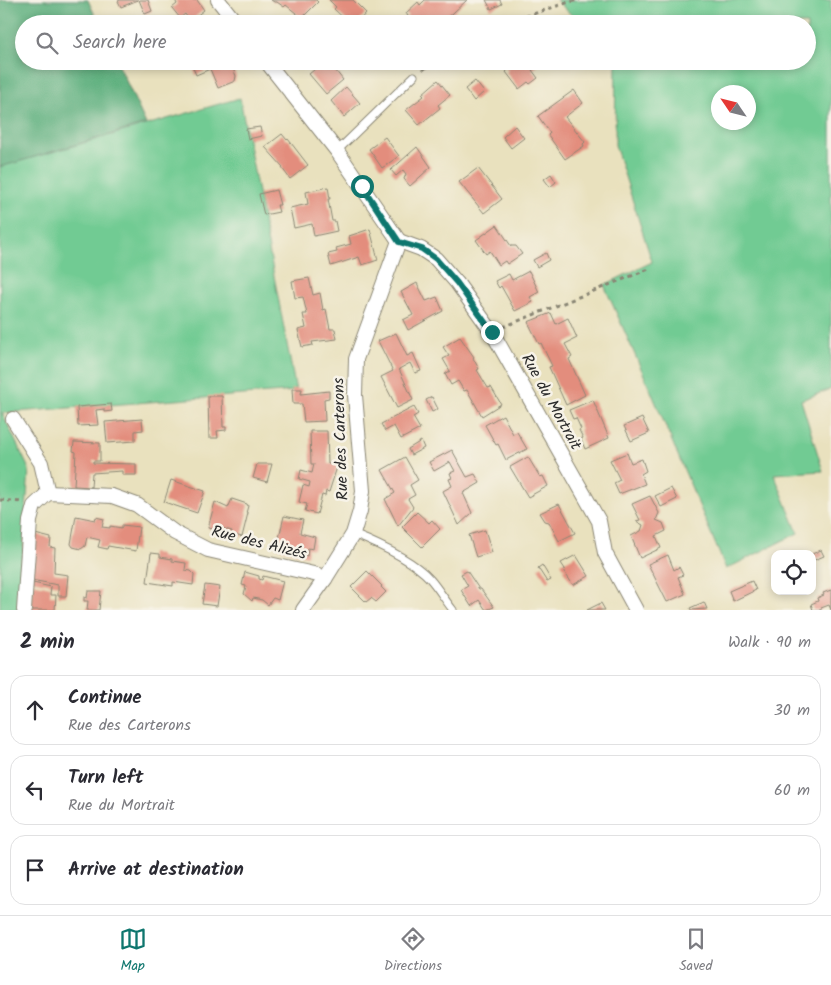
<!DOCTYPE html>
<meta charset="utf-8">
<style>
body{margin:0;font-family:Kalam,sans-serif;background:#f7f7f7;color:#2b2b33}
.controls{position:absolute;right:15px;bottom:15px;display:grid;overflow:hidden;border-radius:10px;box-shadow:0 2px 8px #0003}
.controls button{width:45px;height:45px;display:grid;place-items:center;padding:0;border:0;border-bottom:1px solid #e1e1e2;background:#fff;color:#2b2b33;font:25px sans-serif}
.compass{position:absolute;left:711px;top:85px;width:45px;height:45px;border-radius:50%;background:#fff;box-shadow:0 2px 8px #0003;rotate:305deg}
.stop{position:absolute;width:15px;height:15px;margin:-11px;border:4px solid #0f766e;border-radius:50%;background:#fff}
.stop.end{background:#0f766e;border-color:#fff;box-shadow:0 1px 5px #0008}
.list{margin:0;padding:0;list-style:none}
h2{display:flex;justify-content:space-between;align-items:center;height:65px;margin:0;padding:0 20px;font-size:21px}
h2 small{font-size:16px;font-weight:400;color:#7c7c81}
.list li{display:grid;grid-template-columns:32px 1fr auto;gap:15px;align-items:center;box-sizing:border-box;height:70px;margin:0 10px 10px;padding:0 10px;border:1px solid #e1e1e2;border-radius:15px}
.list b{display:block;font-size:19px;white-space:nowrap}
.list p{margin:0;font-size:16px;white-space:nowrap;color:#7c7c81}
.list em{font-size:16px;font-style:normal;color:#7c7c81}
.icon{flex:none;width:28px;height:28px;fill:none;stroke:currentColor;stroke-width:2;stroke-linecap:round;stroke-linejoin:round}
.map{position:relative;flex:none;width:831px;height:610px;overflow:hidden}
.search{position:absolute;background:#fff;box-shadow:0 2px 8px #0003;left:15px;right:15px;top:15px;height:55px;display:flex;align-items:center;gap:12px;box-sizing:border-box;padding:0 18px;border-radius:28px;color:#7c7c81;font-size:19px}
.sheet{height:305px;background:#fff}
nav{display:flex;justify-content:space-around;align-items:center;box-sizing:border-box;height:70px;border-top:1px solid #e1e1e2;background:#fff;font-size:14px;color:#7c7c81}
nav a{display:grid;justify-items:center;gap:2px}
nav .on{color:#0f766e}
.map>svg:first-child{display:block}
</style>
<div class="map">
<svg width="831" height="610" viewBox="0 0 831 610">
<rect width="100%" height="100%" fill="#f7f3e8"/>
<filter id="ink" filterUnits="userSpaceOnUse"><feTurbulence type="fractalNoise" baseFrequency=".02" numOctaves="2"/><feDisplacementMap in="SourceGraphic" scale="10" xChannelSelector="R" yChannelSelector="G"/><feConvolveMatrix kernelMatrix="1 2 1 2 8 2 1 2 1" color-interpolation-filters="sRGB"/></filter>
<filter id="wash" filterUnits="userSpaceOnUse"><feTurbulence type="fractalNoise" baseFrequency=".0096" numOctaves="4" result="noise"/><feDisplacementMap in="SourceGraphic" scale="20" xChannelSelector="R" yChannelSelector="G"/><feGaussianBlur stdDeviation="1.12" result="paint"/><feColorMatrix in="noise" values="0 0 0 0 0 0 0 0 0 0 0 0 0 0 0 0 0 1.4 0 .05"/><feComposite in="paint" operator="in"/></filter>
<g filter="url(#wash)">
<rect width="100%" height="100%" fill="#e9e1be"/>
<g fill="#71cb93" stroke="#4e7b5f" fill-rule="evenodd">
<path d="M556 0H831V389L801 400 823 471 774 474 798 533 726 569 647 382 604 285 652 262 615 145 616 61H807V24H581ZM748 92V122H718V92Z"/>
<path d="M240 98 296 391 2 413 29 469 19 610H0V167Z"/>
</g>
<path fill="#5caf7d" stroke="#446d54" d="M0 0H88L99 24H24V61H117L146 124 0 167Z"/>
<g id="blocks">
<g fill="#e38d7d">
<path d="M120 0H138L121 7 118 1Z"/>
<path d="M139 0H148L152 11 145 14Z"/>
<path d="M175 0H197L204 10 190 21 185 14 180 18 172 8 177 4Z"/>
<path d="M271 0H316L318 2 302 18 286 5 284 7 277 2H274Z"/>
<path d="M329 0H353L366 13 356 24H350L334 9 336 7Z"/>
<path d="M425 0H467L441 24H402L404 22 403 20 408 16 406 13 418 2 420 5Z"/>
<path d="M486 0H500L502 4 491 9Z"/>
<path d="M190 61H230L236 76 235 81 218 88 210 69 196 75Z"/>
<path d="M325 61H328L343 80 326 94 309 74Z"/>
<path d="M501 61H535L538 66 532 70 538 78 530 84 528 82 519 89 506 72 508 70Z"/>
<path d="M438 80 450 95 438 105 440 108 419 125 406 110 424 96 422 94Z"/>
<path d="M475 81 484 92 474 101 465 89Z"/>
<path d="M346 87 360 103 344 117 331 101Z"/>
<path d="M574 90 583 103 565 117 585 142 583 144 584 146 565 159 548 135 550 133 538 116Z"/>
<path d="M515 126 524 138 511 148 503 137Z"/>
<path d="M260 127 262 136 248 139 246 129Z"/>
<path d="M282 134 287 140 288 139 308 165 290 179 282 168 283 167 265 147Z"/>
<path d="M385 137 399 156 382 168 369 149Z"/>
<path d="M417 147 431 167 410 186 404 179 406 174 403 170 396 176 391 170Z"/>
<path d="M478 168 502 199 484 213 459 182Z"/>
<path d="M551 174 556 182 550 187 544 179Z"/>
<path d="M328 187 330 199H328L332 221H335L337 231 314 236 312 224 294 228 290 208 308 204 306 192Z"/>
<path d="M276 190 280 205H277L279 212 264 215 259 194Z"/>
<path d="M497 225 511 246H516L522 254 507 264 505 261 499 265 490 251 486 254 476 240Z"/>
<path d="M370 229 378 260 362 265 359 257 331 266 328 254 337 252 336 248 351 244 349 236Z"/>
<path d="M546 253 549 260 537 267 533 260Z"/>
<path d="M529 271 539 292 530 297 533 302 515 311 501 286 499 288 495 281 509 274 512 280Z"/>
<path d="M309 278 313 295 320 293 323 310 326 309 330 329H335L337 339 312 342 313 345 302 347 298 330 306 328 303 314H307L303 297 295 298 292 281Z"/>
<path d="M417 283 426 301 437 297 443 311 408 330 403 320 413 315 401 292Z"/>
<path d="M551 313 556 324 568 318 577 338 565 344 572 357 569 359 585 395 566 405 549 367 552 366 541 343 539 344 528 322Z"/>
<path d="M396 333 407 356 413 353 421 371 415 373 410 363 399 369 413 400 397 408 381 377 393 371 378 341Z"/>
<path d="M460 337 474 357 473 358 479 369 477 370 488 388 491 387 501 404 482 416 467 390 464 391 458 381 451 385 445 374 450 371 443 359 449 356 443 347Z"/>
<path d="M292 389H302L301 394 329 391V398L324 399 325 421 304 422 302 404H293Z"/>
<path d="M208 396H222L223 427H226V430L217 431 218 438H209Z"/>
<path d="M432 397 438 409 432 412 426 400Z"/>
<path d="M593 400 609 438 585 449 581 439 583 438 579 430 581 429 576 418 573 419 569 410Z"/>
<path d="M111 404 112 411 104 412V409L96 410 98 425 78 426 77 407Z"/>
<path d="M414 407 418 414 413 417 420 429 401 439 394 426 385 431 381 424Z"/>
<path d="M503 415 513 434 517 432 527 449 506 460 498 444 496 445 485 425Z"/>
<path d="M642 418 649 433 631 441 624 426Z"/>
<path d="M142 419 143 430 135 431V441L107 443 105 422Z"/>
<path d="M310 431H327L328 464H338L329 492 326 491 325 496 322 495 317 514 305 511 307 504 299 502 303 485 309 487 310 482 299 479 301 470 312 473 314 464H311Z"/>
<path d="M421 441 424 448 411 455 408 449Z"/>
<path d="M74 442 100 443V461H93V463L136 464V475H122V471L92 473 91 487 74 486 76 452 73 451Z"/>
<path d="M452 450 467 477 475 474 480 483 463 493 472 513 459 525 443 491 452 486 449 479 452 478 450 473 455 471 450 462 434 471 429 462Z"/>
<path d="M627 453 631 463 642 459 646 471 641 474 645 484 619 494 614 483 620 480 610 460Z"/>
<path d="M405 457 418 480 410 485 415 495 408 499 413 507 398 526 385 499 395 493 382 470Z"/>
<path d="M528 457 540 477 543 476 548 486 528 497 510 467Z"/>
<path d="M257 464H272L267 482 253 478Z"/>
<path d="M171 480 205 491 197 513 164 502Z"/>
<path d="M671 488 677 499 661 507 655 496Z"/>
<path d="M650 496 659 513 656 520 663 523 666 531 656 536 661 548 640 558 631 536 641 531 643 525 636 521 640 520 632 504Z"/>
<path d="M232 499 247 504 248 506 246 513H248L242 537 231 534 232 531 218 527 217 530 208 528 215 502 228 508Z"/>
<path d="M559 504 575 533 559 541 549 522 545 521 540 513Z"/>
<path d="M417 512 429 523 432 520 440 529 422 547 402 527Z"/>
<path d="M76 516 95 520 96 517 104 519 102 527 110 528V526L122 528V525L139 527 136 551 108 546 107 549 98 547 100 540 87 537 85 546 81 549 73 547 71 544Z"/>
<path d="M284 516 303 520 300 533 315 537 313 549 308 548 307 556 277 547Z"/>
<path d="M485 530 492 552 476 557 469 535Z"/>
<path d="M35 534 51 538 50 547 55 548 54 573 68 575 66 596H58V585L31 580Z"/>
<path d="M821 550 824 556 812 561V554Z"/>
<path d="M151 553 160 554V557L172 559V561L186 563 185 570 191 571 194 574 193 585 173 582V586L147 582Z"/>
<path d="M576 555 589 576 573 585 563 570 565 569 561 563Z"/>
<path d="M668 555 674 570 679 567 683 575 678 577 685 594 667 602 648 564Z"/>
<path d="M542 565 551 580 547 582 538 568Z"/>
<path d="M367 571 382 586 381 587 386 592 376 602 371 598 366 602 351 587Z"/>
<path d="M467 571 479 589H481L494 607 486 610 479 600 471 606 461 590 468 586 461 574Z"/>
<path d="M245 572 259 576V579L262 580 263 576 283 581 278 600 273 598 268 605 262 600 253 598 252 601 244 594 246 586 242 585Z"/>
<path d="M752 581 756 590 733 601 729 591Z"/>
<path d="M33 583 51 587 50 595H56L55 610H31Z"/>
<path d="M205 585 220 587 217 606 202 604Z"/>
<path d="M831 590V610L829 605 821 608V610H813L811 604 818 601 817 598 824 595 823 593Z"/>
<path d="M88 591H101L99 610H87L88 601H84V597L87 598Z"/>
<path d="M704 602 707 609 691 610 690 608Z"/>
<path d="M601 603 605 610H587Z"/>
</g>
</g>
</g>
<g filter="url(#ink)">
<use href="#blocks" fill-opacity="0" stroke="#8a8674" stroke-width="1"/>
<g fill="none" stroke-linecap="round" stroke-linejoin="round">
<g stroke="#8a8674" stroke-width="9">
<g id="lane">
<path d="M337 151 414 76"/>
<path d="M353 534C378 544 412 559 430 579 438 588 445 600 453 610"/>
</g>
</g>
<g stroke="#8a8674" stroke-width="16">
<g id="street">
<path d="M218 0 237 24"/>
<path d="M266 61 337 151 399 241 356 359 355 395 363 491 360 511 353 534 325 579 303 610"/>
<path d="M399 241 421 249 436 259 457 283 492 332 599 521 605 553 636 610"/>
<path d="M13 419 41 463 48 493 34 506 30 521 24 610"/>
<path d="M48 493 112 496 137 505 175 533 208 550 318 575 325 579"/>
</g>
</g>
<g stroke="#8a8674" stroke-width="3" stroke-dasharray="4 4" stroke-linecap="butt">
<path d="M503 24 569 2 580 0"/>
<path d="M423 70 433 61"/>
<path d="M503 327 649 269"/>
<path d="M0 500 22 502"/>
</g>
<use href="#lane" stroke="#fff" stroke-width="7"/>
<use href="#street" stroke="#fff" stroke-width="14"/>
</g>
</g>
<g fill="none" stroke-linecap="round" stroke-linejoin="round" filter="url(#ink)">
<path stroke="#0f766e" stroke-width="6" d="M362 186 399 242 422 249 436 259 457 283 492 332"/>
</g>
<g text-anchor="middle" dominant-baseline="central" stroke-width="5" stroke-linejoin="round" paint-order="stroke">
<g font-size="16" fill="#2b2b2b" stroke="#f7f3e8">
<text transform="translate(551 402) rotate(61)">Rue du Mortrait</text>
<text transform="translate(341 439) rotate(-92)">Rue des Carterons</text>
<text transform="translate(259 543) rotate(14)">Rue des Alizés</text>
</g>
</g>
</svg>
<div class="controls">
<button><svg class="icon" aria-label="locate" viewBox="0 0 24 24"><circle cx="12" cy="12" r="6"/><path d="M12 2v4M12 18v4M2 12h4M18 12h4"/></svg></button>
</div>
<svg class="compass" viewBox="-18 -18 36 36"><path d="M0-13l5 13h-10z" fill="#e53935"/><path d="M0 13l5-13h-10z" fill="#7c7c81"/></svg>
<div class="stop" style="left:362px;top:186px"></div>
<div class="stop end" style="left:492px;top:332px"></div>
<div class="search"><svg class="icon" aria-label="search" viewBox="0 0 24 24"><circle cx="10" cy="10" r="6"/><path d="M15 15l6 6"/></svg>Search here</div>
</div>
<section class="sheet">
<h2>2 min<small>Walk · 90 m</small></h2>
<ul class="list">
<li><svg class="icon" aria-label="ahead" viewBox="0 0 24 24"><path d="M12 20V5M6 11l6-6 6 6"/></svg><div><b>Continue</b><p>Rue des Carterons</p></div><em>30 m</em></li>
<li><svg class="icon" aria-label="left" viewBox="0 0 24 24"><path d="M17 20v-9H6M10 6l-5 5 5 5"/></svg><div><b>Turn left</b><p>Rue du Mortrait</p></div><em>60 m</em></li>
<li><svg class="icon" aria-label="arrive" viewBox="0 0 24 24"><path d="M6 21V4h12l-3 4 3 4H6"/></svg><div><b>Arrive at destination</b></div></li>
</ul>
</section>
<nav>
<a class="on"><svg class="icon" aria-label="map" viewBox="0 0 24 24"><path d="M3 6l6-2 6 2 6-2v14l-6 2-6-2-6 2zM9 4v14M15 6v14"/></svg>Map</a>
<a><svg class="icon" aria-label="directions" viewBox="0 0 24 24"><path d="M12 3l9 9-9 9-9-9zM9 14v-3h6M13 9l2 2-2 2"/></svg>Directions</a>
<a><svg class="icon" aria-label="saved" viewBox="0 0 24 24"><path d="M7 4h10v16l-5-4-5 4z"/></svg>Saved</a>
</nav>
